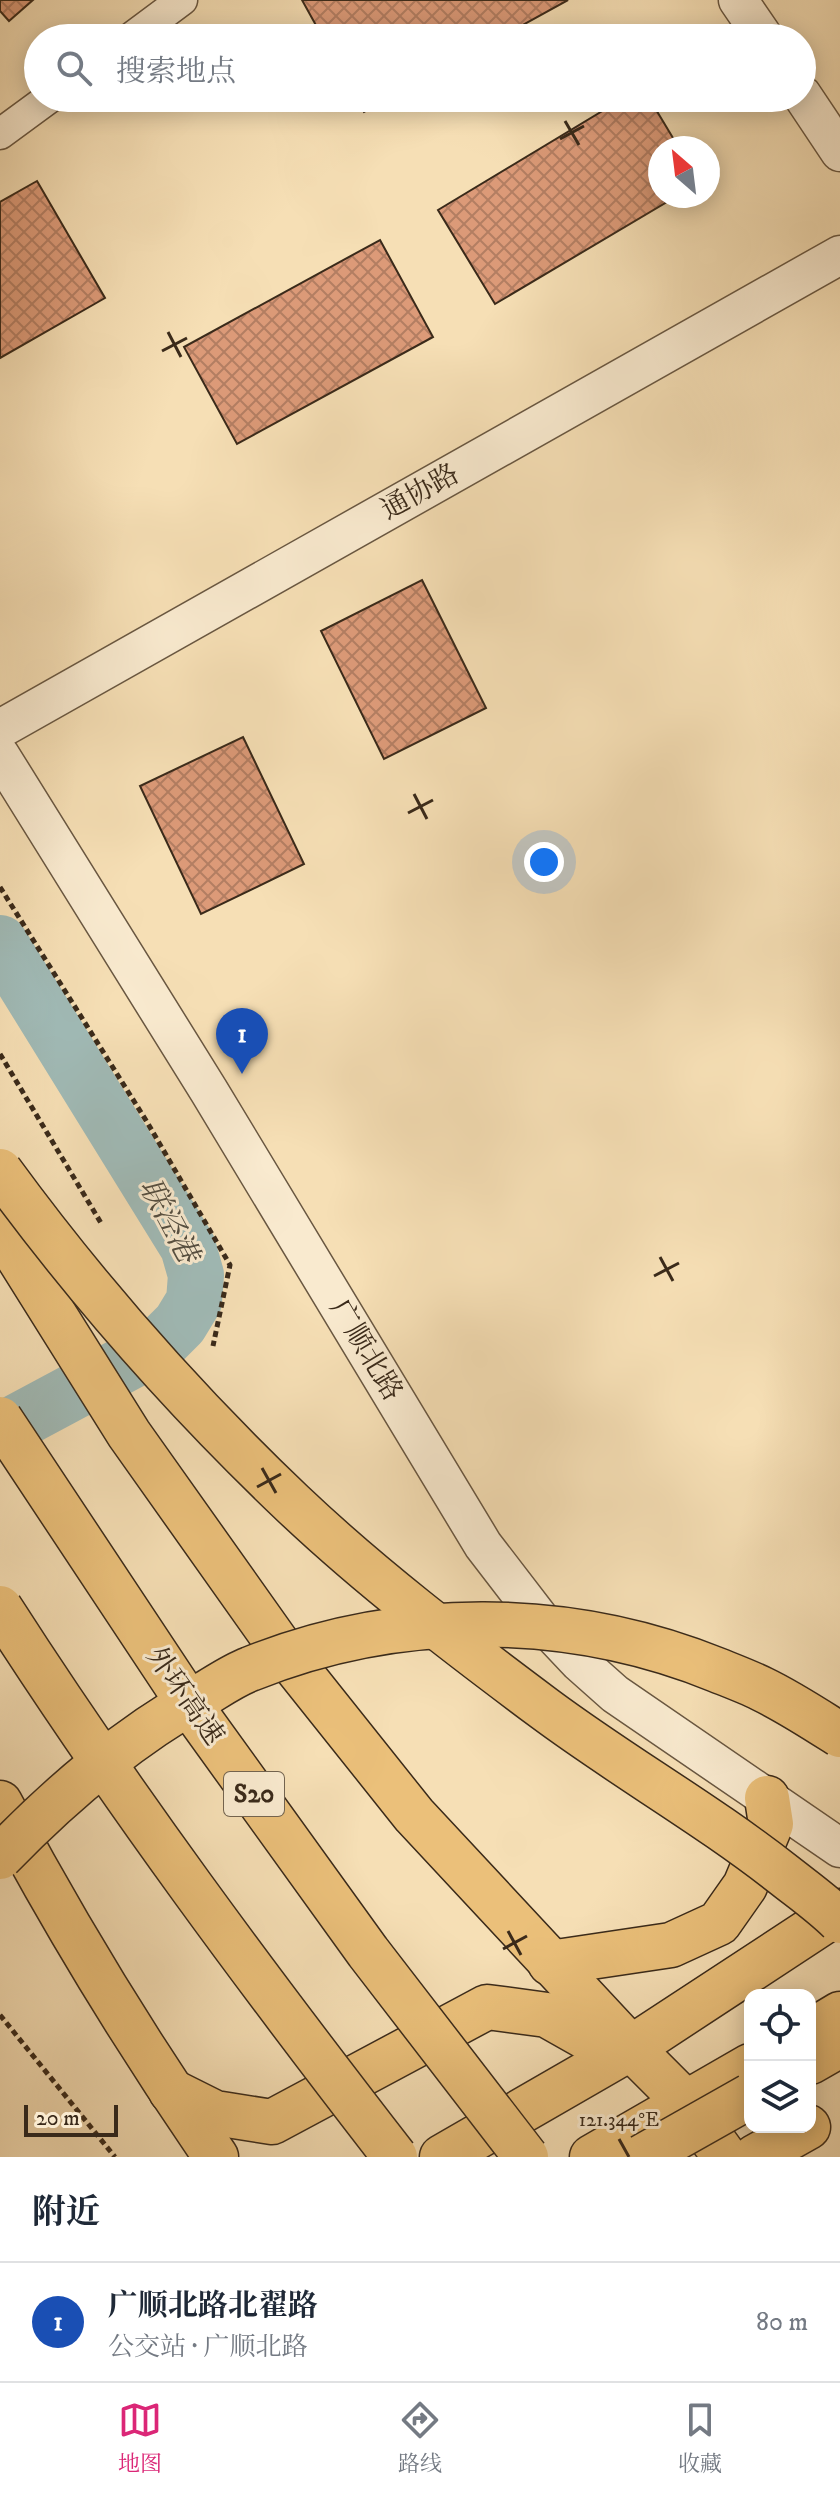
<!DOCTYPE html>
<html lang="zh">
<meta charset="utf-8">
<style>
body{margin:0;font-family:"IM FELL DW Pica","Noto Serif SC",serif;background:#f6f6f7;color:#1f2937}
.controls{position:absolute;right:24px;bottom:24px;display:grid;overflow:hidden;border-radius:16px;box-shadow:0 4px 20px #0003}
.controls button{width:72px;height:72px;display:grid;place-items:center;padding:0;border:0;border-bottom:2px solid #e0e1e3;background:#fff;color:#1f2937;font:40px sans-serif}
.compass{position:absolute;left:648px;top:136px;width:72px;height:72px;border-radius:50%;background:#fff;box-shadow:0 4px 20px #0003;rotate:332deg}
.scale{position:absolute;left:24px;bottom:20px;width:94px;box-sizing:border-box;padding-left:8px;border:4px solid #3a2a1a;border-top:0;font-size:22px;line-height:28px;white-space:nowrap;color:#3a2a1a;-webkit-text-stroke:6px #f9eacf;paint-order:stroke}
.you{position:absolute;left:544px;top:862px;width:28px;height:28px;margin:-20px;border:6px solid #fff;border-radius:50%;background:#1a73e8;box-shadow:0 0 0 12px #1a73e833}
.badge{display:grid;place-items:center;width:52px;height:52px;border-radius:50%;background:#db2777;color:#fff;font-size:26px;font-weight:700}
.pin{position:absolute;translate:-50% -66px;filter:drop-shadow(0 2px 4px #0008)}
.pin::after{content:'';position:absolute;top:42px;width:28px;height:24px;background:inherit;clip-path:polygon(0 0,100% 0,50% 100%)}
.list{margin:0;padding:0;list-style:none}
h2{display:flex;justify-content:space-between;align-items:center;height:104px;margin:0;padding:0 32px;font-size:34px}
h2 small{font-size:26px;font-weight:400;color:#747a83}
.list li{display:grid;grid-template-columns:52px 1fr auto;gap:24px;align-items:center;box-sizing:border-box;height:120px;padding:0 32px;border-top:2px solid #e0e1e3}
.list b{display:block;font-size:30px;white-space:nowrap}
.list p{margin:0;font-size:26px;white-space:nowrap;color:#747a83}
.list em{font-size:26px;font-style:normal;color:#747a83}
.icon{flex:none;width:44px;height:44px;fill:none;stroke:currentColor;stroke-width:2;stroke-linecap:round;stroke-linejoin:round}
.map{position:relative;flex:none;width:840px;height:2157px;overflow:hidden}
.search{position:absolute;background:#fff;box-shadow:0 4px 20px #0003;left:24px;right:24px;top:24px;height:88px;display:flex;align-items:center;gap:20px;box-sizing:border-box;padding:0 28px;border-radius:44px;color:#747a83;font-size:30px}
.sheet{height:224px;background:#fff}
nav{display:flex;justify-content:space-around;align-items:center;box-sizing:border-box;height:112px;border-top:2px solid #e0e1e3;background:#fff;font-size:22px;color:#747a83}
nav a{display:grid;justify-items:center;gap:4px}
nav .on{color:#db2777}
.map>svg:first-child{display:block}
</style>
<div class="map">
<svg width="840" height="2157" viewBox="0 0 840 2157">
<defs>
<pattern id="building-cross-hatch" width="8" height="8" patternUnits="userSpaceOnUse" patternTransform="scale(2)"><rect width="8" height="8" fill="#dc9a78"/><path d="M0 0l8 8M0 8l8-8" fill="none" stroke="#b37e62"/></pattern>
</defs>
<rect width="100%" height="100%" fill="#f6dfb5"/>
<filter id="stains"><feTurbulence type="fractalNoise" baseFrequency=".0025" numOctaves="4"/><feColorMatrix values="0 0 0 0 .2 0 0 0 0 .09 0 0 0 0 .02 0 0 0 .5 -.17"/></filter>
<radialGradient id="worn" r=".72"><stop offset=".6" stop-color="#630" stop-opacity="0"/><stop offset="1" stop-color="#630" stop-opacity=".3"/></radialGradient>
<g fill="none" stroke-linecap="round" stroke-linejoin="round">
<path stroke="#a0bab6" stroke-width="56" d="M0 943 188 1247 196 1275 194 1301 180 1324 157 1347 0 1431"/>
</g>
<g fill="url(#building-cross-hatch)" stroke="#3a2a1a" stroke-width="2">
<path d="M0 0H33L9 21 0 11Z"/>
<path d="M302 0H568L499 38H323Z"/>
<path d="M356 98H390L364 112Z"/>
<path d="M624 98H649L679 148H660V196H677L495 304 438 210Z"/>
<path d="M37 181 105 298 0 358V202Z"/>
<path d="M380 240 433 337 237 444 184 347Z"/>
<path d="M422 580 486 708 384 759 321 631Z"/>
<path d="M243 737 304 864 201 914 140 786Z"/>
</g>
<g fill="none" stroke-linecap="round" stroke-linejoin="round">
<g stroke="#695741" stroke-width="33">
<g id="minor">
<path d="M131 38 182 0"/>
<path d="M0 134 49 98"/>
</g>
</g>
<g stroke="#695741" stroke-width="41">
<g id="tertiary">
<path d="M738 0 764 38"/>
<path d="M802 95 840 152"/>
<path d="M0 729 840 255"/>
<path d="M0 755 209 1091 483 1545 546 1627 579 1662 615 1694 840 1848"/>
</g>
</g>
<g stroke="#3a2a1a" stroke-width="47">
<g id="primary">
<path d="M810 2032 840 2014"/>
<path d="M631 2048 686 2103 725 2157"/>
<path d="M442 2157 631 2048 840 1911"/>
<path d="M592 2157 750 2066"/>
</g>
</g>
<g stroke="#3a2a1a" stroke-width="47">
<g id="trunk">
<path d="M810 2062 840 2045"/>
<path d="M755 2157 808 2127"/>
</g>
</g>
<g stroke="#3a2a1a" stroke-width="47">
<g id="motorway">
<path d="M0 1228 129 1434 280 1647 414 1815 631 2048"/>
<path d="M0 1803C65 1925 137 2043 216 2157"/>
<path d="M550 1963 671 1945 719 1923 745 1886 771 1824 767 1798"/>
<path d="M171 2091 215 2113 272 2122 487 2007 547 2015 586 2037 625 2046"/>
</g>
</g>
<g stroke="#3a2a1a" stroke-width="5" stroke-dasharray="6 4" stroke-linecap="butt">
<path d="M0 887 147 1122 230 1265 213 1346"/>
<path d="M0 1054 101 1223"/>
<path d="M0 2015 115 2157"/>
</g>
<use href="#minor" stroke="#f9eacf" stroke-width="30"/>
<use href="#tertiary" stroke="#f9eacf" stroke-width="38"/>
<use href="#primary" stroke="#ebc07a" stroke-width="44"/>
<use href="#trunk" stroke="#ebc07a" stroke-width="44"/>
<use href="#motorway" stroke="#ebc07a" stroke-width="44"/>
<g stroke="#3a2a1a" stroke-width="47" stroke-linecap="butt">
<path id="trunk-bridge" d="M642 2157 750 2096"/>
</g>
<g stroke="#3a2a1a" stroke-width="47" stroke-linecap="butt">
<g id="motorway-bridge">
<path d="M0 1171C87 1290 185 1401 292 1503 371 1578 458 1644 545 1709 623 1767 708 1815 784 1875 803 1890 823 1904 840 1921"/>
<path d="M0 1419 187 1701 368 1952 526 2157"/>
<path d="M0 1608C122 1798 257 1979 395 2157"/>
<path d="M0 1857C61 1794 126 1738 203 1695 218 1686 234 1675 250 1669 399 1609 569 1610 717 1670 732 1676 748 1682 762 1689 789 1702 815 1719 840 1735"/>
</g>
</g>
<use href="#trunk-bridge" stroke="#ebc07a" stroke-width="44"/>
<use href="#motorway-bridge" stroke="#ebc07a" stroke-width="44"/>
</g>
<path fill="none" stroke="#3a2a1a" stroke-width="3" d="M565 121 579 145M560 139 584 126M168 332 181 357M162 351 187 338M414 794 427 819M408 813 433 800M660 1257 673 1281M654 1276 679 1263M262 1468 276 1493M257 1487 281 1474M508 1931 521 1955M503 1949 527 1936M619 2139 629 2157"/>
<g text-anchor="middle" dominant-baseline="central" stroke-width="6" stroke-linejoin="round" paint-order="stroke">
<rect fill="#f9eacf" stroke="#736450" stroke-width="2" x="224" y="1772" width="60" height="44" rx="6"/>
<g font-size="26" font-weight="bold" fill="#3a2a1a">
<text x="254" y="1794">S20</text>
</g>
<g font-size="28" fill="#3a2a1a" stroke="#f9eacf">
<text transform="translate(420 492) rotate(-29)">通协路</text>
<text transform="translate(366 1350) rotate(59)">广顺北路</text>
<text transform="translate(185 1696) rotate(55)">外环高速</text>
</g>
<g font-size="30" font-style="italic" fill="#544e41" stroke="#f9eacf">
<text transform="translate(168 1221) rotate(62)">联泾港</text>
</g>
</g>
<g font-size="20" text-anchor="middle" fill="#3a2a1a" stroke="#f9eacf" stroke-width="6" stroke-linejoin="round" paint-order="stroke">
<text x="619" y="2126">121.344°E</text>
</g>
<rect width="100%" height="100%" filter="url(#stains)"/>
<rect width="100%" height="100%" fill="url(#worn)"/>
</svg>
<div class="controls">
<button><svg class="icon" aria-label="locate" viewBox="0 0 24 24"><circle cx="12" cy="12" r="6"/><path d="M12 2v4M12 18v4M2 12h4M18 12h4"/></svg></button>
<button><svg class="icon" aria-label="layers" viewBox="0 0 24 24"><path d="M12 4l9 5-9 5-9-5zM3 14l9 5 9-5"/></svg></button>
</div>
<svg class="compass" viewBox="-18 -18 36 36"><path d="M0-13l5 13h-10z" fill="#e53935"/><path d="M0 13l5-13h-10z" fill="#747a83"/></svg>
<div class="scale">20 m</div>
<div class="you"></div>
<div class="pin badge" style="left:242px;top:1074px;background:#1a4fb4">1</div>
<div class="search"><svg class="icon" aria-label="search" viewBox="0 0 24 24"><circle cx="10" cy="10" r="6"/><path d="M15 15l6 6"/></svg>搜索地点</div>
</div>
<section class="sheet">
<h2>附近<small></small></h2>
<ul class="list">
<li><span class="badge" style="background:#1a4fb4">1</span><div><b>广顺北路北翟路</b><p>公交站 · 广顺北路</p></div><em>80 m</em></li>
</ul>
</section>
<nav>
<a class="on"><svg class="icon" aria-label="map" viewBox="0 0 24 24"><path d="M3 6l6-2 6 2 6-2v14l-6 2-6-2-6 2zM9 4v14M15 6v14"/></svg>地图</a>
<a><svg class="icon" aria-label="directions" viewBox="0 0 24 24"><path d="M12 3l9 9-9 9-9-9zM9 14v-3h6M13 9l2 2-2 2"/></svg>路线</a>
<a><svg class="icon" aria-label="saved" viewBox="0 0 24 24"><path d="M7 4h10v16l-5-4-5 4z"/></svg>收藏</a>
</nav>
